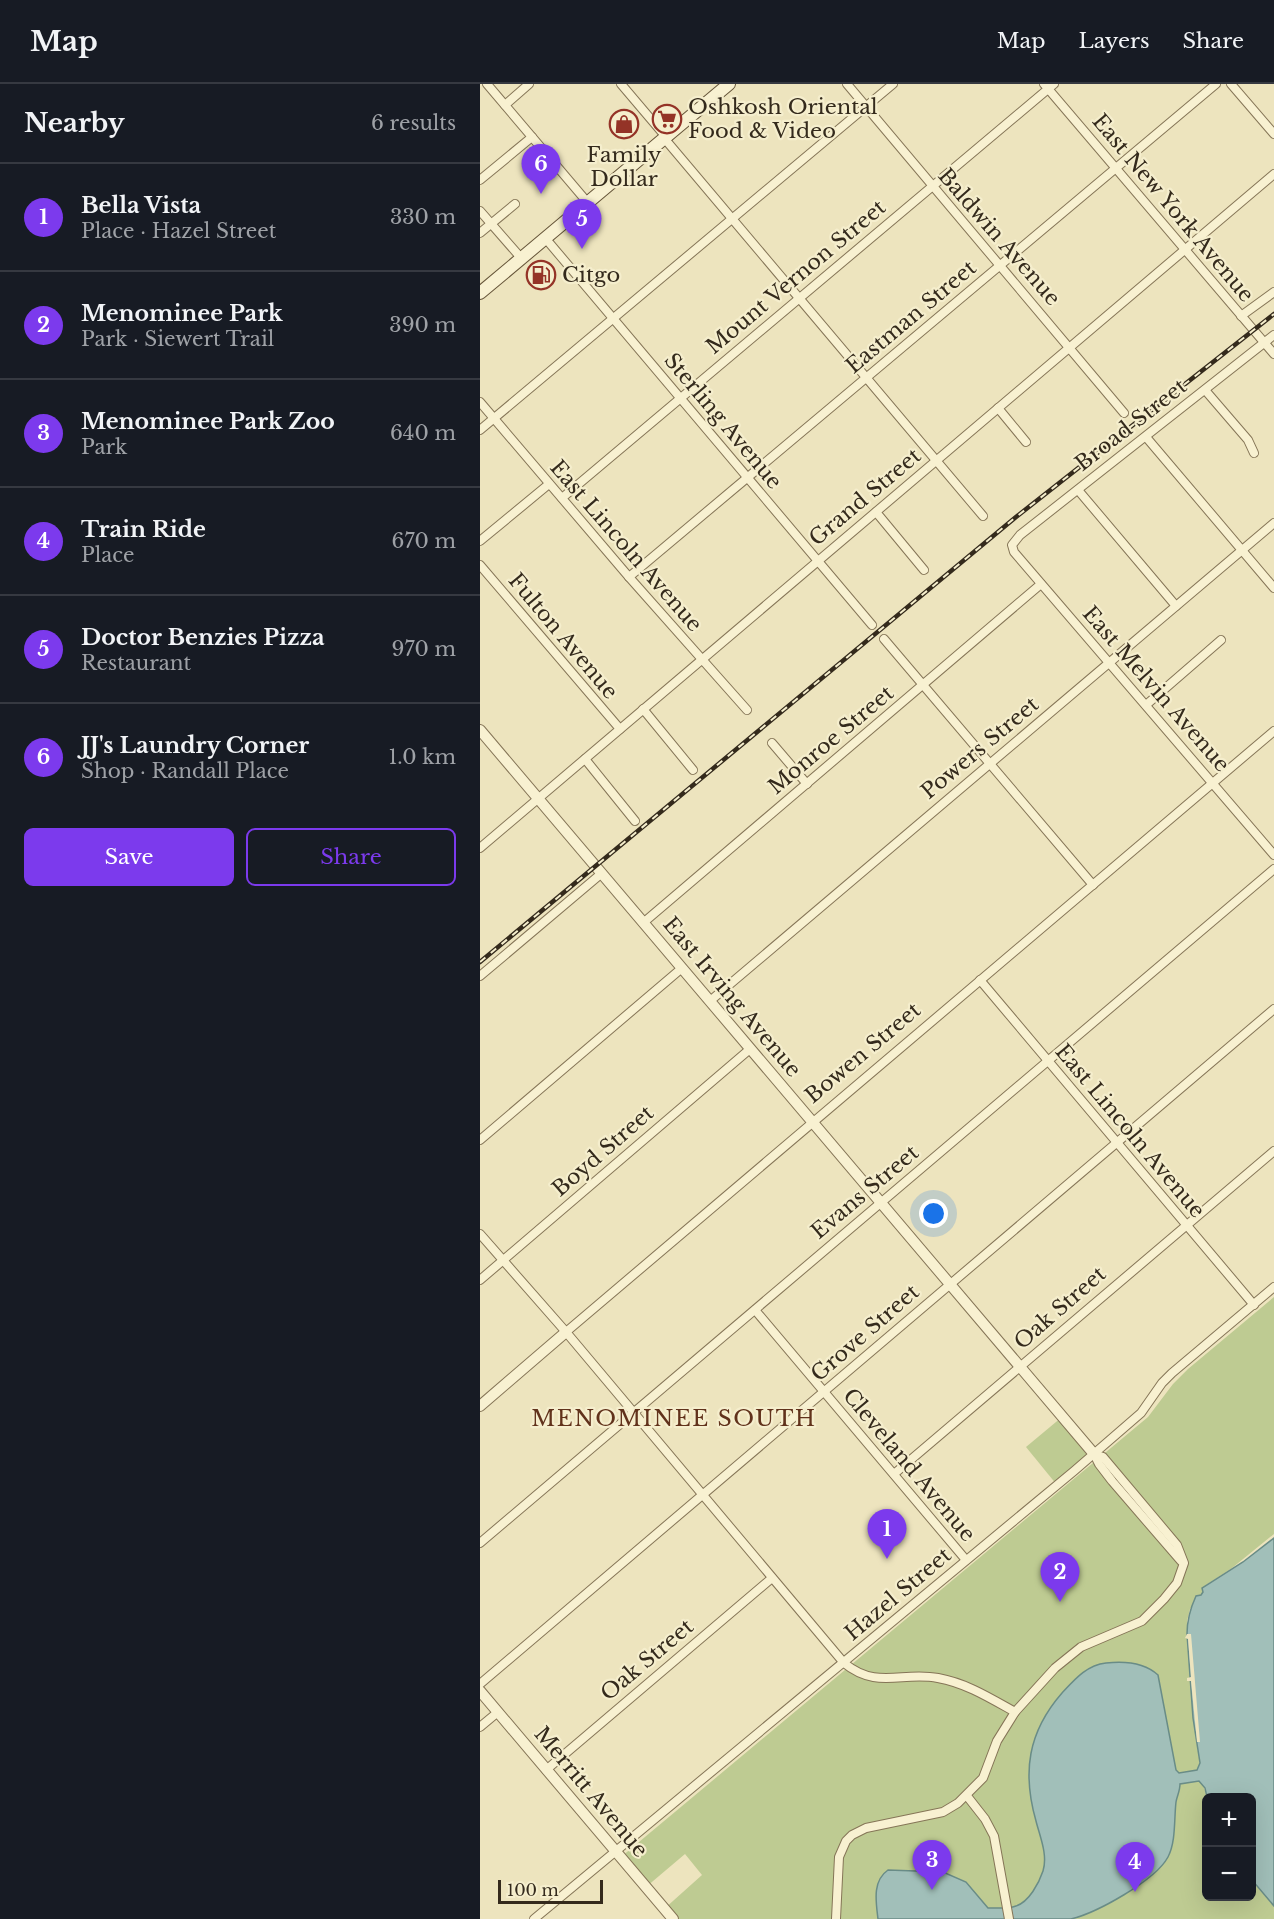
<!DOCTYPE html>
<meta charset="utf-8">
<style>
body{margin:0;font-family:"Libre Baskerville",serif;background:#242831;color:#f1f3f6}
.controls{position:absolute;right:18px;bottom:18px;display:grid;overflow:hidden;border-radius:9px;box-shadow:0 6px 24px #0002}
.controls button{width:54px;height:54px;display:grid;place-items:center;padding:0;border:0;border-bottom:2px solid #363941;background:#171b24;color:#f1f3f6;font:30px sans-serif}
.scale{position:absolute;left:18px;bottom:15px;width:105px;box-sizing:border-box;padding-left:6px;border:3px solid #342a1c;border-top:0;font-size:16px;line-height:21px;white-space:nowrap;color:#342a1c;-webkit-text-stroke:4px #f5eecd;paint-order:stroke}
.you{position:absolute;left:454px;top:1130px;width:21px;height:21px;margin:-15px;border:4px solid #fff;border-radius:50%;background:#1a73e8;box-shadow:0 0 0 9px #1a73e833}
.badge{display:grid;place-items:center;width:39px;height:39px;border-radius:50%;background:#7c3aed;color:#fff;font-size:20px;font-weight:700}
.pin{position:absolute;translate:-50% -50px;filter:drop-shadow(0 2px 3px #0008)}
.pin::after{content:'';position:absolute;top:32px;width:21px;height:18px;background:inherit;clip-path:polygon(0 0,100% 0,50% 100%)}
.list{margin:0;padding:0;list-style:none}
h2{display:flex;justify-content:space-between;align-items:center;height:78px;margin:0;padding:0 24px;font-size:26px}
h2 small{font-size:20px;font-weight:400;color:#9ea1a6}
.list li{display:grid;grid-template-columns:39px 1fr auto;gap:18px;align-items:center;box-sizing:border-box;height:108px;padding:0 24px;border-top:2px solid #363941}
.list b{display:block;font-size:22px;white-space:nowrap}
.list p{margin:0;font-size:20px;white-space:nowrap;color:#9ea1a6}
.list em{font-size:20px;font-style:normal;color:#9ea1a6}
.actions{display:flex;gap:12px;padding:18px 24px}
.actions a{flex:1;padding:14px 0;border:2px solid #7c3aed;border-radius:9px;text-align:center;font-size:21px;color:#7c3aed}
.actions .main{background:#7c3aed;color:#fff}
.map{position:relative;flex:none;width:794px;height:1835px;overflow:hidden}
header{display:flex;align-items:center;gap:36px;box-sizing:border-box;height:84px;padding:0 30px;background:#171b24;border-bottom:2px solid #363941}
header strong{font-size:28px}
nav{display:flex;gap:33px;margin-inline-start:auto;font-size:21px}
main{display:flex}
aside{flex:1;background:#171b24}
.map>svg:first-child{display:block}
</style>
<header>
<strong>Map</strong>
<nav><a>Map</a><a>Layers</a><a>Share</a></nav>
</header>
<main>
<aside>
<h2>Nearby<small>6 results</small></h2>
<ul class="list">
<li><span class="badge">1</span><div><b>Bella Vista</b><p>Place · Hazel Street</p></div><em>330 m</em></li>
<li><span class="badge">2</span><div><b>Menominee Park</b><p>Park · Siewert Trail</p></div><em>390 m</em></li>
<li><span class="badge">3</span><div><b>Menominee Park Zoo</b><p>Park</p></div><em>640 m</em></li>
<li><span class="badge">4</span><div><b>Train Ride</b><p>Place</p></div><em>670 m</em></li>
<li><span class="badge">5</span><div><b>Doctor Benzies Pizza</b><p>Restaurant</p></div><em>970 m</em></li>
<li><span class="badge">6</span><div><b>JJ's Laundry Corner</b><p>Shop · Randall Place</p></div><em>1.0 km</em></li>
</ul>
<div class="actions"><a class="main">Save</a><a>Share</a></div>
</aside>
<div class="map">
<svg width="794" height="1835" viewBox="0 0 794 1835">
<rect width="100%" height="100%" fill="#ede4be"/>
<g fill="#becb92">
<path d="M794 1213V1450L752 1484 726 1501 723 1508 710 1525 707 1537 713 1634 723 1701 727 1713 726 1812H772V1797L794 1822V1835H194L184 1825 222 1791 205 1770 166 1803 141 1773 668 1333 693 1300 708 1285Z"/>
<path d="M582 1333 614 1370 577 1401 546 1363Z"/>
</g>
<path fill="#a1bfb9" stroke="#698c87" stroke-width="1.5" d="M794 1454V1822L772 1796V1714L727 1713 725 1704 719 1697 700 1700C700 1707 697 1712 696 1718 694 1735 696 1758 688 1773 675 1797 616 1829 591 1835H398C396 1818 392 1797 408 1786L463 1788 486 1798 508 1824C516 1824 528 1825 536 1822 549 1818 559 1799 563 1787 568 1771 560 1753 556 1737 542 1688 548 1648 582 1609 595 1595 607 1581 626 1579 644 1577 665 1579 678 1591L696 1686 699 1689 717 1686 720 1679 713 1634 707 1550C707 1536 710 1525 716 1512L721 1511 723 1508 722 1504 763 1478Z"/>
<path fill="#ede4be" d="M707 1550H711L720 1658H717L711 1597H707V1594L711 1593 708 1555 705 1554Z"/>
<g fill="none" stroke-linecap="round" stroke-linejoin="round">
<g stroke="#857557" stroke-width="10">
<g id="minor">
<path d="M7 0 108 119"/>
<path d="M141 0 186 53"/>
<path d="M367 0 644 329"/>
<path d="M564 0 794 270"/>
<path d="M751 0 794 50"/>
<path d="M25 21 49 0"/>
<path d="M184 54 503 432"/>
<path d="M0 96 52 53"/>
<path d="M0 127 42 175"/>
<path d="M0 149 35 120"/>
<path d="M66 155 392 541"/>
<path d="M761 232 794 208"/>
<path d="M794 251 540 451 532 461 534 468 794 771"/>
<path d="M725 306 768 356 774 369"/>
<path d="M0 318 149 493 267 626"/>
<path d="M518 324 546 358"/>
<path d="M0 346 413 0"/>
<path d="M666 353 794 504"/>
<path d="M598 406 696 522"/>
<path d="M82 414 574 0"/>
<path d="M396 428 444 486"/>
<path d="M0 457 69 400"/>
<path d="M0 481 140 645"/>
<path d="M149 493 736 0"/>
<path d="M404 555 613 801"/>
<path d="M666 621 741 556"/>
<path d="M163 625 213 686"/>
<path d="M292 659 327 700"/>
<path d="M105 675 155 737"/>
<path d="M0 764 794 90"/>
<path d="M163 839 561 500"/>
<path d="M0 892 122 789"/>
<path d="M500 896 774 1221"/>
<path d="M230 917 794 439"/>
<path d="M0 1056 202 884"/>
<path d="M0 1150 86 1248 364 1579C397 1606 422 1587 458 1594 486 1599 510 1614 535 1628"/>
<path d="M0 1196 270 965"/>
<path d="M275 1226 486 1476"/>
<path d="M86 1248 794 647"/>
<path d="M614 1370 619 1380 632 1397 701 1477"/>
<path d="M414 1390 794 1067"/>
<path d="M0 1459 794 785"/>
<path d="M0 1600 794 925"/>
<path d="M0 1643 18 1628"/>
<path d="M66 1686 292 1494"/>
<path d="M487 1712 505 1735 514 1752 529 1835"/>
<path d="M54 1835 594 1387 661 1329 682 1299 692 1289 794 1203"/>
<path d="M356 1835 359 1773 366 1757 372 1751 386 1744 463 1728 478 1719 503 1694 517 1657 535 1628 575 1584 601 1563 662 1537 684 1515 697 1499 704 1479 697 1461 623 1373 614 1370"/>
</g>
</g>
<g stroke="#857557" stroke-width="12">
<g id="tertiary">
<path d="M0 646 614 1370"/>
<path d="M0 1322 86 1248"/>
<path d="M0 1607 193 1835"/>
</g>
</g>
<g stroke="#67563a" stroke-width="14">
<path id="secondary" d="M0 209 249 0"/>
</g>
<use href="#minor" stroke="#f8f1d1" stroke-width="8"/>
<use href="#tertiary" stroke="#f8f1d1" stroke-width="10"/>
<use href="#secondary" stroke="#f8f1d1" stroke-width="12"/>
<g stroke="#342a1c" stroke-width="4.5">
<path id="rail" d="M0 878 536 433 794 230"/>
</g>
<use href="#rail" stroke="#f5eecd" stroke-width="2" stroke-dasharray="7" stroke-linecap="butt"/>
</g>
<defs>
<g id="supermarket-ring" transform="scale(1.5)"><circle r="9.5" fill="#f5eecd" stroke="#943327" stroke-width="1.5"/><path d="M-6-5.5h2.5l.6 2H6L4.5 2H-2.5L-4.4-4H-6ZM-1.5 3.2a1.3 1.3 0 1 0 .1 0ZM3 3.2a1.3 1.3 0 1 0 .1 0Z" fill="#943327"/></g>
<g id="shop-ring" transform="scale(1.5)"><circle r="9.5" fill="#f5eecd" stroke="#943327" stroke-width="1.5"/><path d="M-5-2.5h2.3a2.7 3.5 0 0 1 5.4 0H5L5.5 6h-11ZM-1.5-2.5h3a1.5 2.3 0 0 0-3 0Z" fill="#943327"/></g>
<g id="fuel-ring" transform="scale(1.5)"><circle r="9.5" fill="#f5eecd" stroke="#943327" stroke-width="1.5"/><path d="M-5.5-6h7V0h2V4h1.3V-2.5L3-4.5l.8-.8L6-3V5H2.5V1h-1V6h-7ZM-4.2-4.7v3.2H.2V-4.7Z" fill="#943327"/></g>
</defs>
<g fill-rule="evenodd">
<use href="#supermarket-ring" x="187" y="35"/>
<use href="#shop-ring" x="144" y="40"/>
<use href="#fuel-ring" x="61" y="191"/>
</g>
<g text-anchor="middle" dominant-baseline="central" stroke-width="4.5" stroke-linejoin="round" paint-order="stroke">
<g font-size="21" fill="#342a1c" stroke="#f5eecd" text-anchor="start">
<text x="208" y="23">Oshkosh Oriental<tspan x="208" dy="24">Food &amp; Video</tspan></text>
<text x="144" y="71" text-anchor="middle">Family<tspan x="144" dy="24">Dollar</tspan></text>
<text x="82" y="191">Citgo</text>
</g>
<g font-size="21" fill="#342a1c" stroke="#f5eecd">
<text transform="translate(693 124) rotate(50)">East New York Avenue</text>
<text transform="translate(519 153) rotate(49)">Baldwin Avenue</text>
<text transform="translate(316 193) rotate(-40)">Mount Vernon Street</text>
<text transform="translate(431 233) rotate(-40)">Eastman Street</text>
<text transform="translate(243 337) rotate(50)">Sterling Avenue</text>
<text transform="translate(651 341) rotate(-38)">Broad Street</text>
<text transform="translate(385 413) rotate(-40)">Grand Street</text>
<text transform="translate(146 462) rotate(49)">East Lincoln Avenue</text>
<text transform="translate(83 552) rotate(50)">Fulton Avenue</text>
<text transform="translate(676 605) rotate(49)">East Melvin Avenue</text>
<text transform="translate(351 656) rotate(-40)">Monroe Street</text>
<text transform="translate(500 664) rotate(-40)">Powers Street</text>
<text transform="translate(252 913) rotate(50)">East Irving Avenue</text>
<text transform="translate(383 969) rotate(-40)">Bowen Street</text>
<text transform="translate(650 1047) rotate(50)">East Lincoln Avenue</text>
<text transform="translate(123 1067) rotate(-41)">Boyd Street</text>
<text transform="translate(385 1108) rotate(-40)">Evans Street</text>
<text transform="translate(580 1224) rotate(-41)">Oak Street</text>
<text transform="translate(385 1249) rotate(-41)">Grove Street</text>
<text transform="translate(429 1381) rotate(50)">Cleveland Avenue</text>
<text transform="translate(418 1510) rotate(-40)">Hazel Street</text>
<text transform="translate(167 1576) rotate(-40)">Oak Street</text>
<text transform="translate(111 1708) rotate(50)">Merritt Avenue</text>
</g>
<g font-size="22" letter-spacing="1.5" fill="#61321b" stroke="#f5eecd">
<text x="194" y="1334">MENOMINEE SOUTH</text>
</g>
</g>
</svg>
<div class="controls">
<button>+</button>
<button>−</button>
</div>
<div class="scale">100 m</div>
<div class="you"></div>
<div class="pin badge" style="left:407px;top:1475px">1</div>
<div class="pin badge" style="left:580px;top:1518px">2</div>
<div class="pin badge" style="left:452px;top:1806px">3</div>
<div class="pin badge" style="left:655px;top:1808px">4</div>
<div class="pin badge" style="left:102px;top:165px">5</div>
<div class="pin badge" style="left:61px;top:110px">6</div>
</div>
</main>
